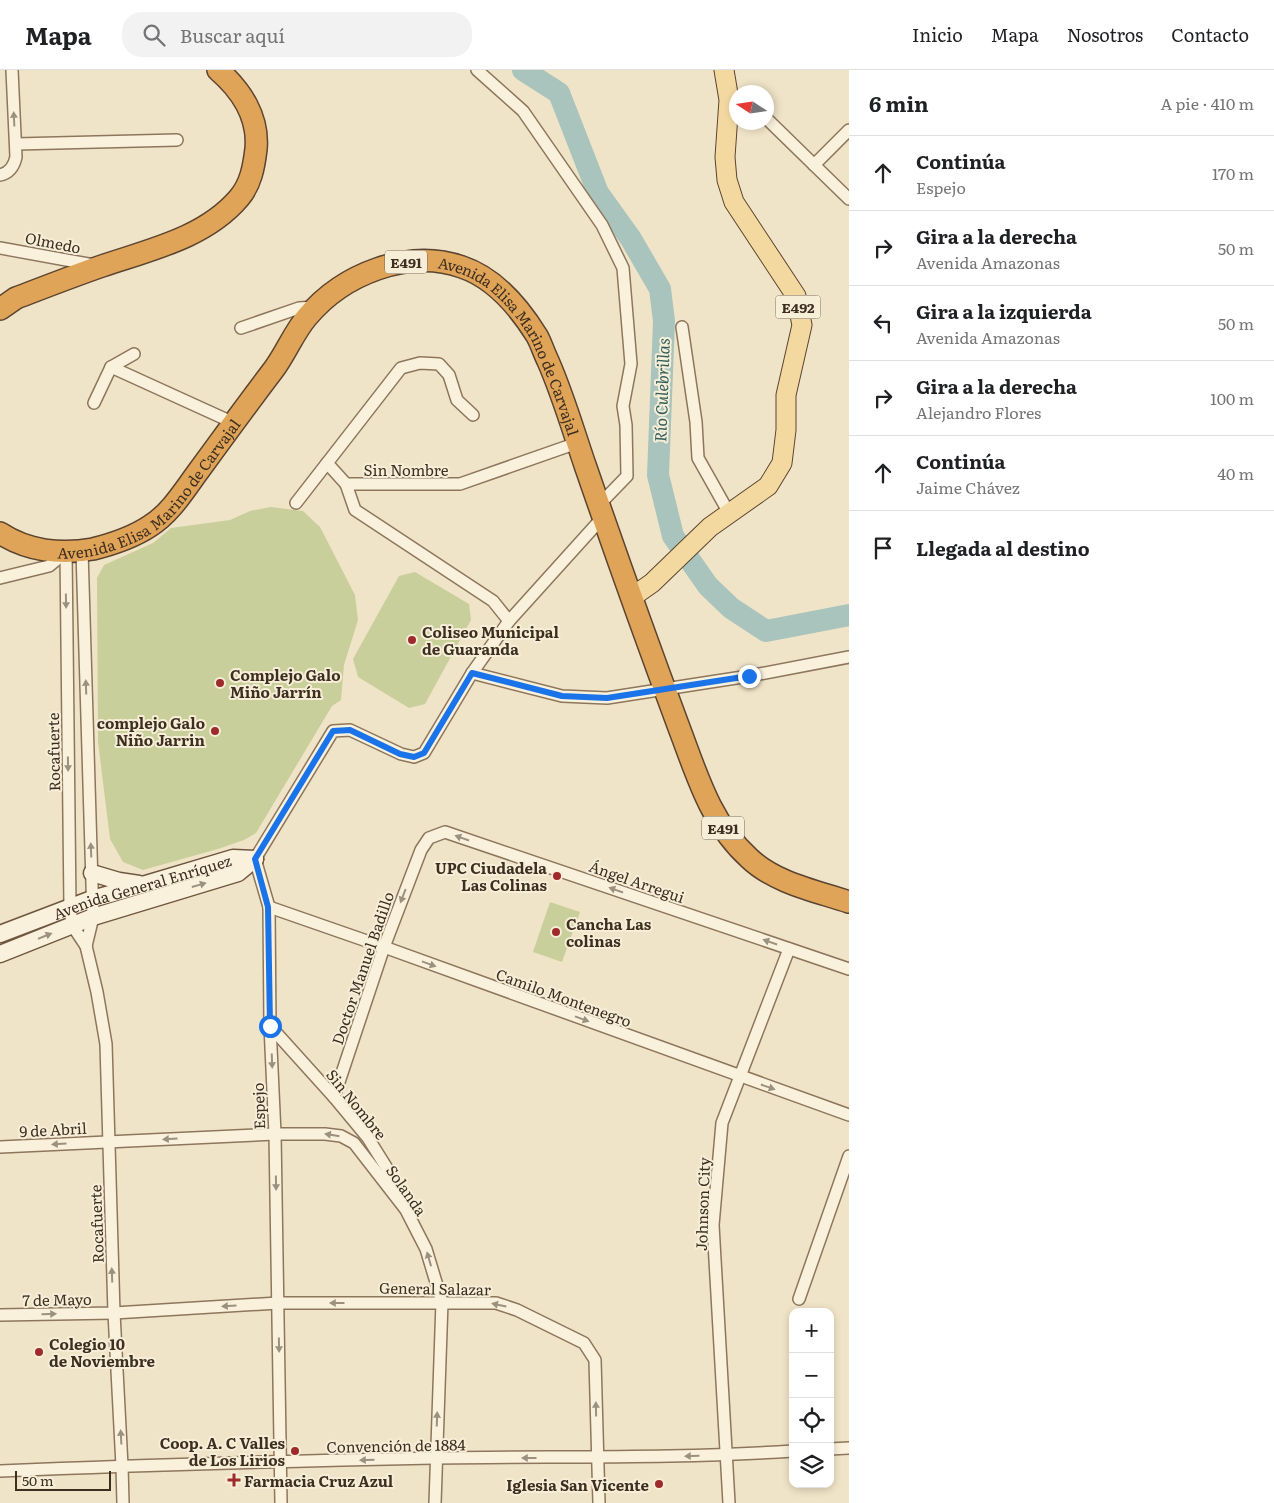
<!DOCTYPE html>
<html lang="es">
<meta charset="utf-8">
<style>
body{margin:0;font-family:Literata,serif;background:#f2f2f2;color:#202124}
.controls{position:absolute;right:15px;bottom:15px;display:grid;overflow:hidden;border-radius:10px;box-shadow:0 2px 8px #0003}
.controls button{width:45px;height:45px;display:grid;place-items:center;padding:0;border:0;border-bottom:1px solid #e0e0e0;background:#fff;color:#202124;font:25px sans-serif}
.compass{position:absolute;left:729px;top:15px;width:45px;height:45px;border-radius:50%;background:#fff;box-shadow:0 2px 8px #0003;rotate:282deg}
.scale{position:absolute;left:15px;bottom:12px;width:96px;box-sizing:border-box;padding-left:5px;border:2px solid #3d2e20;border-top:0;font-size:14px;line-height:18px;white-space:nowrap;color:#3d2e20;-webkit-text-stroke:4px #f7eed8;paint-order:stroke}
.stop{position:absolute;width:15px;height:15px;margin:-11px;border:4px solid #1a73e8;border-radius:50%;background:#fff}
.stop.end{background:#1a73e8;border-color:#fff;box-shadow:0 1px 5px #0008}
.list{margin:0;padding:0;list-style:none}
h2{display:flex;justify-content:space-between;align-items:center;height:65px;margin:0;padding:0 20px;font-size:21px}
h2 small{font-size:16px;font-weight:400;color:#757577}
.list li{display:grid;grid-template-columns:32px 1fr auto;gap:15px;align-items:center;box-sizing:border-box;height:75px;padding:0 20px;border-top:1px solid #e0e0e0}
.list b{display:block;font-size:19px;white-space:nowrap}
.list p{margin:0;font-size:16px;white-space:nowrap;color:#757577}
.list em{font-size:16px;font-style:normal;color:#757577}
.icon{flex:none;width:28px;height:28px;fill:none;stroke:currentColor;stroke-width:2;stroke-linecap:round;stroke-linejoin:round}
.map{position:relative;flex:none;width:849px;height:1433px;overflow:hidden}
header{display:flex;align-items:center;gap:30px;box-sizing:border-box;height:70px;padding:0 25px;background:#fff;border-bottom:1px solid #e0e0e0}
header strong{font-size:24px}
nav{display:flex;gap:28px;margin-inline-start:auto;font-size:18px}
.search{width:350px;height:45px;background:#f2f2f2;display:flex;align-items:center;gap:12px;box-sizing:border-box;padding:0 18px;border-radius:20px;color:#757577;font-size:19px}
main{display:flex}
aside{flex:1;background:#fff}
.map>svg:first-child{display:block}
</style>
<header>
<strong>Mapa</strong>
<div class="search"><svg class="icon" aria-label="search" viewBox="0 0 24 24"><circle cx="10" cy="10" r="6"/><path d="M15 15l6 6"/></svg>Buscar aquí</div>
<nav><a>Inicio</a><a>Mapa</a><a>Nosotros</a><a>Contacto</a></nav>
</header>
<main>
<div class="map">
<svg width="849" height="1433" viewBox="0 0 849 1433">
<rect width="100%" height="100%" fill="#f0e4c8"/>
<g fill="#c9cf9b">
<path d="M271 437 303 441 320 457 355 525 358 550 344 595 341 630 332 636 256 763 244 770 218 779 143 800 123 792 110 769 98 672 97 508 104 495 153 473 171 458 230 450 250 441Z"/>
<path d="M415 502 469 534 471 550 425 634 409 638 358 607 353 589 399 506Z"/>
<path d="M550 832 580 842 562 892 533 882Z"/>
</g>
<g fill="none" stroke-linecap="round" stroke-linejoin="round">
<path stroke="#a9c4bc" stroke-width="22" d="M523 0 559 23 598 123 631 169 660 219 664 251 658 405 673 466 708 516 731 538 766 561 849 545"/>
<g stroke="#8d765c" stroke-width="14">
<g id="street">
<path d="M477 0 523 41 602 155 623 198 631 294 623 336 626 355 627 406 599 435"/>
<path d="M766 48 849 129"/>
<path d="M16 74 177 70"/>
<path d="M814 95 849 60"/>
<path d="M0 105C10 103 14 96 16 87L12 0"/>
<path d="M0 178 94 195"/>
<path d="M682 257 696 352 698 388 729 443"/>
<path d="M241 258 299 238 316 237"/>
<path d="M111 297 234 353"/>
<path d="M94 333 111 297 134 284"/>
<path d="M327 393 346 414H460L577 373"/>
<path d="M346 414 355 440 493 531 509 551"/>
<path d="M296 433 401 298 420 293 439 294 449 305 457 330 473 345"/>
<path d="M66 482 70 837 72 855 86 876 93 847 82 481"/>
<path d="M0 508 49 496 66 482"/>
<path d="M472 603 562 626 607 628 749 606 849 587"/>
<path d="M269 837 384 877 849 1045"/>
<path d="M86 876 97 922 106 974 114 1243 122 1396 123 1433"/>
<path d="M270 956 334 1027 368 1068 388 1100 398 1123"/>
<path d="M334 1027 384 877 421 780 429 768 445 762 849 899"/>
<path d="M0 1077 275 1064H325L341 1066 354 1073 406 1140 426 1179 442 1232 435 1433"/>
<path d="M799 1229 849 1086"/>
<path d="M0 1245 114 1243 278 1233H496L517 1240 584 1273 595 1290 599 1433"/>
<path d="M830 1379 849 1378"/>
<path d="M0 1401C145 1395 289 1391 434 1388 554 1386 673 1389 793 1381"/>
<path d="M281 1433 275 1064 270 956 269 837 255 789 333 661 350 660 401 684 414 687 424 683 472 603 509 551 603 447"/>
<path d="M729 1433 713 1155 722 1053 789 879"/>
</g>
</g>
<g stroke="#6f573f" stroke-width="19">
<g id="secondary">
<path d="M92 803 119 811 139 814"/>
<path id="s1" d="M0 864 92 829 146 814 233 788 255 789"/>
<path d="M0 884 93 847 238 803 255 789"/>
</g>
</g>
<g stroke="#5b4430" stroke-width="21">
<path id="primary" d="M632 527 652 513 710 457 768 416 782 393 786 360V325L802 255 796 226 734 132 727 110 725 87 729 30 724 0"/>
</g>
<g stroke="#5b4430" stroke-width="24">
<g id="highway">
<path d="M0 239 16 228C45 217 73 206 102 196 149 180 205 168 239 128 251 114 254 96 256 79 259 47 241 20 218 0"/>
<path id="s2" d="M0 463C27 481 61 485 93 479 113 474 132 468 150 456 171 443 185 419 200 399 224 366 249 332 274 299 286 283 294 262 307 247 343 204 408 178 462 197 495 208 519 237 537 266 541 273 544 283 548 291 563 325 573 360 585 395 615 482 646 569 678 655 696 702 710 753 749 788 775 813 816 821 849 832"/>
</g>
</g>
<use href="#street" stroke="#faf1dc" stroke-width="11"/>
<use href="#secondary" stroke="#faf1dc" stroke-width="16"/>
<use href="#primary" stroke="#f3d9a0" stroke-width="19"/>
<use href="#highway" stroke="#e0a458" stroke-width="21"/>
</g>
<defs><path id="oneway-solid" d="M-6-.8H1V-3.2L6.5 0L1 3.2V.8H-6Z" transform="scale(1.25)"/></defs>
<g fill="#9c907e">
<use href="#oneway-solid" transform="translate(14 49) rotate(-93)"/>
<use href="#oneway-solid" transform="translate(66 531) rotate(89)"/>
<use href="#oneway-solid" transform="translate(86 617) rotate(-92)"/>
<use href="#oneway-solid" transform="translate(68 694) rotate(89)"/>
<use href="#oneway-solid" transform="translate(462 768) rotate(-161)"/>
<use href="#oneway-solid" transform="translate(91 780) rotate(-92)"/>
<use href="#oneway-solid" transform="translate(199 815) rotate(-16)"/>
<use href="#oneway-solid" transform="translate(616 820) rotate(-161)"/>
<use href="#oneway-solid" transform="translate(403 826) rotate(111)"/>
<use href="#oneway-solid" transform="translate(45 866) rotate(-22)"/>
<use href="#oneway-solid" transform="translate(770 872) rotate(-161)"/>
<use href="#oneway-solid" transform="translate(429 894) rotate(20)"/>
<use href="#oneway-solid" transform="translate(582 949) rotate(20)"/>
<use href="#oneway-solid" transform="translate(272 991) rotate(88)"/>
<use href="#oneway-solid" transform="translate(768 1017) rotate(19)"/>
<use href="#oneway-solid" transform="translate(332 1065) rotate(-171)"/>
<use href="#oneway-solid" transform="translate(170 1069) rotate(177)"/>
<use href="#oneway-solid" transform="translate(59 1074) rotate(177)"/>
<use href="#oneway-solid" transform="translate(276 1113) rotate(89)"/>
<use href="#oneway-solid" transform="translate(429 1189) rotate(-106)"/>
<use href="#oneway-solid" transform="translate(112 1205) rotate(-92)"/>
<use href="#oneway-solid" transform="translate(337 1233) rotate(180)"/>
<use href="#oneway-solid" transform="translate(499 1235) rotate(-168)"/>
<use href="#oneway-solid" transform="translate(229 1236) rotate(177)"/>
<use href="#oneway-solid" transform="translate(49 1244) rotate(-1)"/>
<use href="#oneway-solid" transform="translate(279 1275) rotate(89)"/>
<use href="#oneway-solid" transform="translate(596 1339) rotate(-91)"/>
<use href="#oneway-solid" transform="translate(437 1349) rotate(-88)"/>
<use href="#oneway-solid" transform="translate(121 1367) rotate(-93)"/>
<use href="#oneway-solid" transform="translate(692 1386) rotate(179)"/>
<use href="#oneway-solid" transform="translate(529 1388) rotate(180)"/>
<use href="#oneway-solid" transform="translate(367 1390) rotate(178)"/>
</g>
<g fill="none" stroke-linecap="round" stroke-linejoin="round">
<path stroke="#1a73e8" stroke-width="6" d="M270 956 268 837 255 789 333 661 350 660 400 684 414 687 424 683 472 603 562 626 607 628 749 606"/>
</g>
<g fill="#9e2a2b" stroke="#f7eed8" stroke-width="2">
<circle cx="412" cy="570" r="5"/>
<circle cx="220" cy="613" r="5"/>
<circle cx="215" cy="661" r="5"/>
<circle cx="557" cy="806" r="5"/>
<circle cx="556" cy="862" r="5"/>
<circle cx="39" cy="1282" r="5"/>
<circle cx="295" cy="1381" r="5"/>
<path d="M231.5 1402.5h5v5h5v5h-5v5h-5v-5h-5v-5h5z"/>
<circle cx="659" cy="1414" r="5"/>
</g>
<g text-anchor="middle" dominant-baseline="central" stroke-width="4" stroke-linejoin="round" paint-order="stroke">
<g fill="#f7eed8" stroke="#756857" stroke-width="1">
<rect x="385" y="180.5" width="42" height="23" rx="4"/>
<rect x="775.5" y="225.5" width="45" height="23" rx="4"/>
<rect x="702" y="746.5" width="42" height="23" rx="4"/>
</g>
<g font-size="14" font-weight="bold" fill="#3d2e20">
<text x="406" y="192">E491</text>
<text x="798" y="237">E492</text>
<text x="723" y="758">E491</text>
</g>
<g font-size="15" fill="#3d2e20" stroke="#f7eed8">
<text transform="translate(53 172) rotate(11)">Olmedo</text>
<text stroke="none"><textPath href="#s2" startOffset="686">Avenida Elisa Marino de Carvajal</textPath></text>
<text x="406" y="399">Sin Nombre</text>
<text stroke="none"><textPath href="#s2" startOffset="178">Avenida Elisa Marino de Carvajal</textPath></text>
<text transform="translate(53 682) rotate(-91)">Rocafuerte</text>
<text transform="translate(637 811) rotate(19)">Ángel Arregui</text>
<text stroke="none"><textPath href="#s1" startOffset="150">Avenida General Enríquez</textPath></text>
<text transform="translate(362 898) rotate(-71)">Doctor Manuel Badillo</text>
<text transform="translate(564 927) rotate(20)">Camilo Montenegro</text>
<text transform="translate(357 1034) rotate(51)">Sin Nombre</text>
<text transform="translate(258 1036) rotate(-92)">Espejo</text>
<text transform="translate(53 1059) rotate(-3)">9 de Abril</text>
<text transform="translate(407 1120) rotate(55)">Solanda</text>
<text transform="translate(702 1134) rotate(-88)">Johnson City</text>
<text transform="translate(96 1154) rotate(-92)">Rocafuerte</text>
<text transform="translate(435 1218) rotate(1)">General Salazar</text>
<text transform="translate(57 1229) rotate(-1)">7 de Mayo</text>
<text transform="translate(396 1375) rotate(-1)">Convención de 1884</text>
</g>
<g font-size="15" font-weight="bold" fill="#3d2e20" stroke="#f7eed8" text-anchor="start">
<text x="422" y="561">Coliseo Municipal<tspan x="422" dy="17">de Guaranda</tspan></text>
<text x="230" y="604">Complejo Galo<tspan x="230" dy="17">Miño Jarrín</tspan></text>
<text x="205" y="652" text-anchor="end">complejo Galo<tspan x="205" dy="17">Niño Jarrin</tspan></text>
<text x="547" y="797" text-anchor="end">UPC Ciudadela<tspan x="547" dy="17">Las Colinas</tspan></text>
<text x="566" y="853">Cancha Las<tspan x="566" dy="17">colinas</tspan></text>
<text x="49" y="1273">Colegio 10<tspan x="49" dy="17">de Noviembre</tspan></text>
<text x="285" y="1372" text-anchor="end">Coop. A. C Valles<tspan x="285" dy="17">de Los Lirios</tspan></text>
<text x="244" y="1410">Farmacia Cruz Azul</text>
<text x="649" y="1414" text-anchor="end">Iglesia San Vicente</text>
</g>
<g font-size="16" font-style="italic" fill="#2f5d5a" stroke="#f7eed8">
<text transform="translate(661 320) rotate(-88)">Río Culebrillas</text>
</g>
</g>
</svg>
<div class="controls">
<button>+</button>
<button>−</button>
<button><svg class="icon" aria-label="locate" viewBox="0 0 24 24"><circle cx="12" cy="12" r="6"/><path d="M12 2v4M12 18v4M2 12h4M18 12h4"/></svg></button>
<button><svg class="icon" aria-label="layers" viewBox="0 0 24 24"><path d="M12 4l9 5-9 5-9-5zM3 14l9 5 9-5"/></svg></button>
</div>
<svg class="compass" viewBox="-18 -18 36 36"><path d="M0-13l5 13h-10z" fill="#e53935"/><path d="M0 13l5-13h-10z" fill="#757577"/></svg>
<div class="scale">50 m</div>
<div class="stop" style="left:270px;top:956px"></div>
<div class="stop end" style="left:749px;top:606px"></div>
</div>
<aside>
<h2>6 min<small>A pie · 410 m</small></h2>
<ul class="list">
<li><svg class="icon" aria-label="ahead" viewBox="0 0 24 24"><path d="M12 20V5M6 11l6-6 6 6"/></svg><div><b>Continúa</b><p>Espejo</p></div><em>170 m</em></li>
<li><svg class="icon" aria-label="right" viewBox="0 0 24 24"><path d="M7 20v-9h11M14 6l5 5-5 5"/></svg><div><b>Gira a la derecha</b><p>Avenida Amazonas</p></div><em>50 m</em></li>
<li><svg class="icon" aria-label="left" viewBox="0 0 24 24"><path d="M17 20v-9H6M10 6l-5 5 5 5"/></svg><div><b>Gira a la izquierda</b><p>Avenida Amazonas</p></div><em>50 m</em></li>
<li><svg class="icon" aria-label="right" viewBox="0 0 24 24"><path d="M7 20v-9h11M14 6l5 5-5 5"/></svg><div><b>Gira a la derecha</b><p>Alejandro Flores</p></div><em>100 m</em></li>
<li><svg class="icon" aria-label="ahead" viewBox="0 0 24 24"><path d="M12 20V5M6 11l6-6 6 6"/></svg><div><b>Continúa</b><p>Jaime Chávez</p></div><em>40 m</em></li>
<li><svg class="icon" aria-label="arrive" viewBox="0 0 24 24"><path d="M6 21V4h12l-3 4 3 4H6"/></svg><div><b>Llegada al destino</b></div></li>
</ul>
</aside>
</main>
